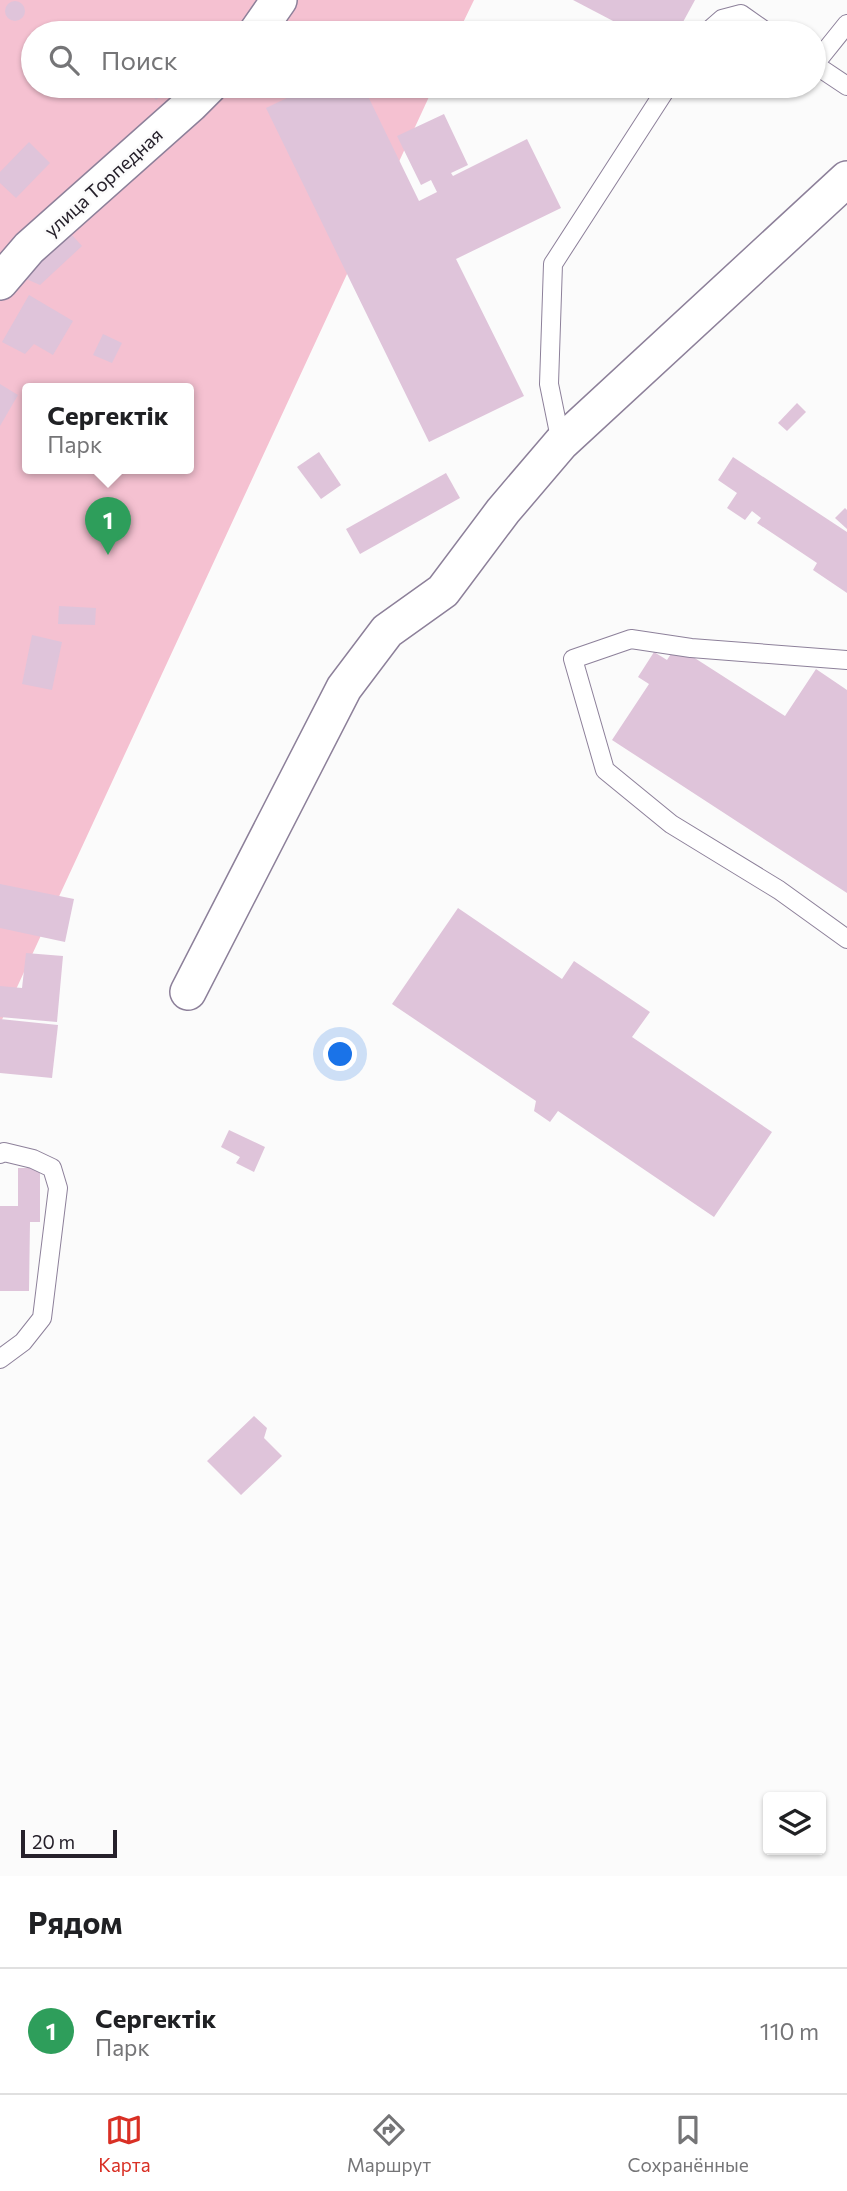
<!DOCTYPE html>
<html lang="ru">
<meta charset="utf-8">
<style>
body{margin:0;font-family:Commissioner,sans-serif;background:#f2f2f2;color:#202124}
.controls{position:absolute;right:21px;bottom:21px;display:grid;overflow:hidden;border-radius:7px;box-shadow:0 2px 5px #0004}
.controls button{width:63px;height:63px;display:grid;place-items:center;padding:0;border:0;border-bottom:2px solid #e0e0e0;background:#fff;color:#202124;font:35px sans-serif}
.scale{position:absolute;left:21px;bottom:18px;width:96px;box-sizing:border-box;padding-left:7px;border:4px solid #26212b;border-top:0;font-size:19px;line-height:24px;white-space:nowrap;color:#26212b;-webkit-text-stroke:5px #fbfbfb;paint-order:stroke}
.you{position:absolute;left:341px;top:1055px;width:24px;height:24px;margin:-18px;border:5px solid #fff;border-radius:50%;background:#1a73e8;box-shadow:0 0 0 10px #1a73e833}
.badge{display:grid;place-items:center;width:46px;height:46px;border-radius:50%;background:#d93025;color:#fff;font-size:23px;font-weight:700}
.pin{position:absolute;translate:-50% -58px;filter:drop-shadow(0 2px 4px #0008)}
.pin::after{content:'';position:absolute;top:37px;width:24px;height:21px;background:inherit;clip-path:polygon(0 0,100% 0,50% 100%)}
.popup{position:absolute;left:22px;top:383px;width:172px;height:91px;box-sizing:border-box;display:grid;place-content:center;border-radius:7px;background:#fff;filter:drop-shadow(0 2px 5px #0005);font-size:23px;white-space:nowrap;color:#757577}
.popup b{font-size:26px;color:#202124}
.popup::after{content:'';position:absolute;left:50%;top:100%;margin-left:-14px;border:14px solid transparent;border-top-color:#fff}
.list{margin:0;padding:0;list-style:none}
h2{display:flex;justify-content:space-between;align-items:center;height:91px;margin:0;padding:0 28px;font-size:30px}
h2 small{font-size:23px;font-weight:400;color:#757577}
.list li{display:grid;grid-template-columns:46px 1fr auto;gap:21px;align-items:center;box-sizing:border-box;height:126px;padding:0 28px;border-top:2px solid #e0e0e0}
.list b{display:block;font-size:26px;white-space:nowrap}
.list p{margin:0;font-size:23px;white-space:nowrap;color:#757577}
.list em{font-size:23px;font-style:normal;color:#757577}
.icon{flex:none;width:38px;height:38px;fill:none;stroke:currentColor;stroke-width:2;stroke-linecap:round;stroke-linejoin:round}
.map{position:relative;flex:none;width:847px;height:1876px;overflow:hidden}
.search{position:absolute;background:#fff;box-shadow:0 2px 5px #0004;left:21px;right:21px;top:21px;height:77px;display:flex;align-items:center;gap:18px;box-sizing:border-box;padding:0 24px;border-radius:38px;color:#757577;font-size:26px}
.sheet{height:217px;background:#fff}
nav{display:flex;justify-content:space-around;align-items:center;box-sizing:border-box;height:98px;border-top:2px solid #e0e0e0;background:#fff;font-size:19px;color:#757577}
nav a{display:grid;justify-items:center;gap:4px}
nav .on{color:#d93025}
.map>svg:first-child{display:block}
</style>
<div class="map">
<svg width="847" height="1876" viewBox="0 0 847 1876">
<rect width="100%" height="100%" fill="#fbfbfb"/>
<path fill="#f5c1d1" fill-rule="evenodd" d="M0 0H474L458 33H33V86H434L0 1024ZM28 389H188V469H28Z"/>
<g fill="#dfc4da">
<path d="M573 0H695L677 33H636Z"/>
<circle cx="15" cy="11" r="10"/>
<path d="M150 86H173L156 100 147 88Z"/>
<path d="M312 86H363L419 201 437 192 431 180 421 185 397 136 444 114 468 165 451 173 453 176 527 139 561 208 456 259 524 396 429 442 266 108Z"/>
<path d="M29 142 50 163 16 198 0 183V172Z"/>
<path d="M71 234 82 246 40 285 24 278Z"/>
<path d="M29 295 73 321 53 355 34 344 25 354 2 342Z"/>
<path d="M103 334 122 343 112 363 93 355Z"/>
<path d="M0 384 18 395 0 426Z"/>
<path d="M797 403 806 412 787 431 778 423Z"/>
<path d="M319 452 341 485 321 499 297 467Z"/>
<path d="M733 457 847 532V593L813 570 817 563 757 523 761 518 752 511 745 520 727 508 737 493 718 480Z"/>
<path d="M446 473 460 498 360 554 346 529Z"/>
<path d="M845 508 847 510V529L835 518Z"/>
<path d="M59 606 96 608 95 625 58 624Z"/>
<path d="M32 635 62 642 52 690 22 684Z"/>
<path d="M676 646 785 716 816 669 847 690V893L612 740 649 684 638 677 654 652 667 660Z"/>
<path d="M0 884 74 899 65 942 0 928Z"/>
<path d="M458 908 562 979 574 961 650 1012 632 1037 772 1132 714 1217 558 1111 550 1122 534 1111 536 1101 392 1004Z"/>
<path d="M26 953 63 956 57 1022 0 1017V986L22 988Z"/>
<path d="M0 1019 58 1025 52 1078 0 1073Z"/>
<path d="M229 1130 265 1147 254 1172 236 1163 240 1157 221 1147Z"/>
<path d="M18 1168H40V1222H30L29 1291H0V1206H18Z"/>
<path d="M254 1416 267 1428 264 1438 282 1456 241 1495 207 1461Z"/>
</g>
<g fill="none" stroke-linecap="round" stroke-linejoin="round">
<g stroke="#8d809a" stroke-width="20">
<g id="service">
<path d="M706 33 722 19 741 14 768 33"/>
<path d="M814 64 847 86"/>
<path d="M814 65 847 24"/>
<path d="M561 443 549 384 553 264 668 86"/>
<path d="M847 660 691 648 631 639 573 659 605 770 671 824 779 890 847 939"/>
<path d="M0 1154 4 1152 33 1159 52 1168 58 1188 42 1318 23 1342 0 1359"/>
</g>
</g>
<g stroke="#8d809a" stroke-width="38">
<g id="minor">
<path d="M256 33 279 0"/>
<path d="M0 282 29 248 191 104 209 86"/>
<path d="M188 992 344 688 387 631 443 591 503 511 561 443 847 179"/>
</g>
</g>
<use href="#service" stroke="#fff" stroke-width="18"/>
<use href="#minor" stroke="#fff" stroke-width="35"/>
</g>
<g text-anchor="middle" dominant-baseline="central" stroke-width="5" stroke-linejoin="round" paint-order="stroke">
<g font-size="19" fill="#26212b" stroke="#fbfbfb">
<text transform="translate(103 182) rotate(-42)">улица Торпедная</text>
</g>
</g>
</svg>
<div class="controls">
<button><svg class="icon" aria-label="layers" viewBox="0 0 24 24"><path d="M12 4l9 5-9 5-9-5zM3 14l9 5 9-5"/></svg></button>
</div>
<div class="scale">20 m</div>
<div class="you"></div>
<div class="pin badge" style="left:108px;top:555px;background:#2e9e5b">1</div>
<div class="popup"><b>Сергектік</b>Парк</div>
<div class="search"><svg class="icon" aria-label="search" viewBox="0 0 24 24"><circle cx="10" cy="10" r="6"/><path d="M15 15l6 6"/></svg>Поиск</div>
</div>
<section class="sheet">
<h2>Рядом<small></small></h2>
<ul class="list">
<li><span class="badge" style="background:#2e9e5b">1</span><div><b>Сергектік</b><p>Парк</p></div><em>110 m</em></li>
</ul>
</section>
<nav>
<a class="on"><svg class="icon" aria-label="map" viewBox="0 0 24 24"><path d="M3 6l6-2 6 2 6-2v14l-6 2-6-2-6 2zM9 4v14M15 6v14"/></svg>Карта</a>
<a><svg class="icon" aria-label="directions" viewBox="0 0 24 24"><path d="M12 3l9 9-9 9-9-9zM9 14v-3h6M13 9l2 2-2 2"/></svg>Маршрут</a>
<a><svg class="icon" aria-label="saved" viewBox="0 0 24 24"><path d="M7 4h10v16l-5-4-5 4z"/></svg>Сохранённые</a>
</nav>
